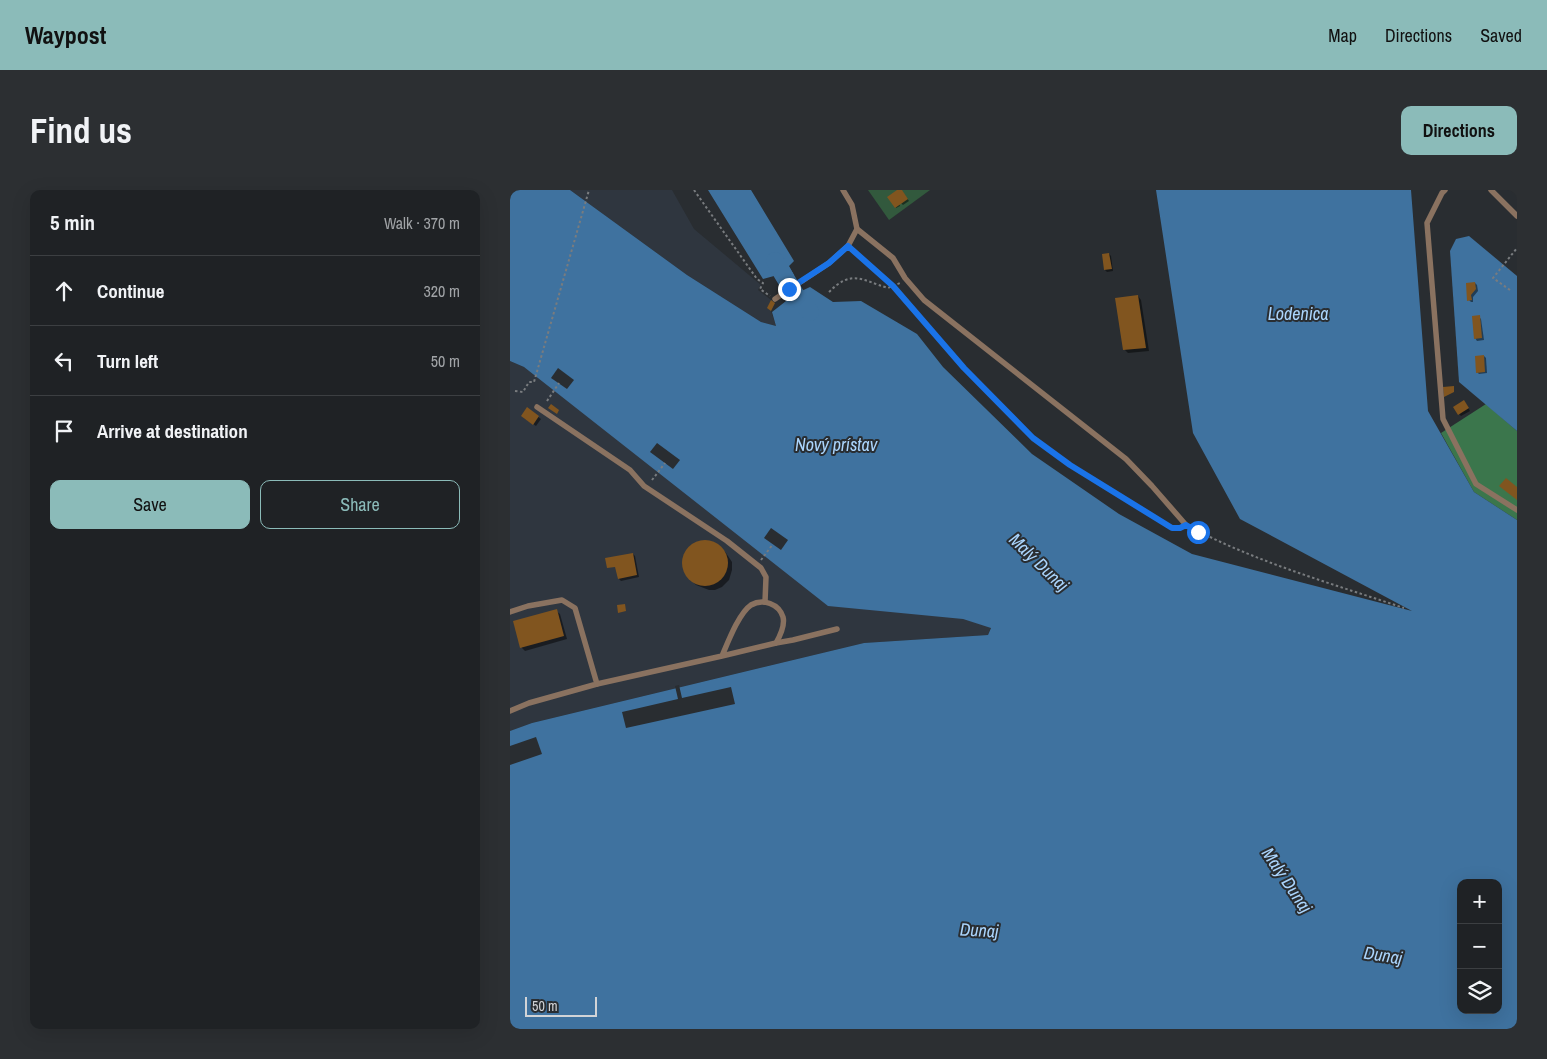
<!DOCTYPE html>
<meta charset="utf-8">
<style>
body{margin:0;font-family:"Archivo Narrow",sans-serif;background:#2c2f32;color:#f1f3f6}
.controls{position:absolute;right:15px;bottom:15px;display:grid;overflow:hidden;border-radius:10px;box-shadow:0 5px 20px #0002}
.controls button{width:45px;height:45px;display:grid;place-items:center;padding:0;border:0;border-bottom:1px solid #3c3f42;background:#1f2225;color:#f1f3f6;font:25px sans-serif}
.scale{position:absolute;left:15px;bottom:12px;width:72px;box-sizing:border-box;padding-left:5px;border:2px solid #d2d4d7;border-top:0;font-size:14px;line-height:18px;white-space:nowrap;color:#d2d4d7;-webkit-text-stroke:4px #292d31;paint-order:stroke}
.stop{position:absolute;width:15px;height:15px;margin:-11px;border:4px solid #1a73e8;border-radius:50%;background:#fff}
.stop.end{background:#1a73e8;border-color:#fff;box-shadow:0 1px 5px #0008}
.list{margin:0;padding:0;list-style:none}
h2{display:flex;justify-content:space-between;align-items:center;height:65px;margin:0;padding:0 20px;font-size:21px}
h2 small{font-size:16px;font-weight:400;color:#a1a4a7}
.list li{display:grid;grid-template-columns:32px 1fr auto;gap:15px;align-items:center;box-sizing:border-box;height:70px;padding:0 20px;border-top:1px solid #3c3f42}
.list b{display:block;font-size:19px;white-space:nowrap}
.list em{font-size:16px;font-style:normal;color:#a1a4a7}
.actions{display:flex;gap:10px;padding:15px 20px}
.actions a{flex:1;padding:11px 0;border:1px solid #8bbbb9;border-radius:10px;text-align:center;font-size:18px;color:#8bbbb9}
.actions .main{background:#8bbbb9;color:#111}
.icon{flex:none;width:28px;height:28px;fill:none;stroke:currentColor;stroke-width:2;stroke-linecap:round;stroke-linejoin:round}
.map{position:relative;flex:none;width:1007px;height:839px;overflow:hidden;border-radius:10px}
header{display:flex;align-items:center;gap:30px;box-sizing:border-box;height:70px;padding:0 25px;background:#8bbbb9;color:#111}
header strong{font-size:24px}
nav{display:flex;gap:28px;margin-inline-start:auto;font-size:18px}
.intro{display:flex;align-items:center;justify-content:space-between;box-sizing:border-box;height:120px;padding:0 30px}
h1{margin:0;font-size:35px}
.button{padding:12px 22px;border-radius:10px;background:#8bbbb9;color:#111;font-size:18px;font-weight:700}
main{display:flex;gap:30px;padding:0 30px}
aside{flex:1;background:#1f2225;border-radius:10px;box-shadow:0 5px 20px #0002}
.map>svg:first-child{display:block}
</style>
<header>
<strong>Waypost</strong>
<nav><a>Map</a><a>Directions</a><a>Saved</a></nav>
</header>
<div class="intro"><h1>Find us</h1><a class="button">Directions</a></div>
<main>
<aside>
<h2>5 min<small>Walk · 370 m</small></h2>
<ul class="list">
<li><svg class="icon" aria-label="ahead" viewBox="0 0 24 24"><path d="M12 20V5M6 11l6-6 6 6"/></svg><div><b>Continue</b></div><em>320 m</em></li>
<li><svg class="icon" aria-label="left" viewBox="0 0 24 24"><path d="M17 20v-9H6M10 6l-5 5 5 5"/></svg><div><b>Turn left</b></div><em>50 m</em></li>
<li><svg class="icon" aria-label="arrive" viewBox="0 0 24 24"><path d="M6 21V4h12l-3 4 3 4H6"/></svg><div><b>Arrive at destination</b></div></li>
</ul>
<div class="actions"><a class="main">Save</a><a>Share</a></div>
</aside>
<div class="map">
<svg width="1007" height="839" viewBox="0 0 1007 839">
<rect width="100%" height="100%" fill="#292d31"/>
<g fill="#2f363f">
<path d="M60 0H162L184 39 251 95 248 100 265 113 261 121 266 136 251 132 177 85Z"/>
<path d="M0 171 14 177 453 429 481 437 478 445 354 453 22 533 0 541Z"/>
</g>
<path fill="#32593d" d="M358 0H420L379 30Z"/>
<path fill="#3b764c" d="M976 214 1007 241V330L964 302 931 243Z"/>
<g fill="#3f729f" fill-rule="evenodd">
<path d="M0 0H60L177 85 251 132 266 136 262 122 285 104 300 97 323 112 351 111 407 144 433 177 522 264 609 324 682 364 902 421 730 329 683 243 646 0H901L918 221 964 302 1007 330V839H0V541L22 533 354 453 478 445 481 438 453 429 318 416 14 177 0 171ZM951 693H988V820H951Z"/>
<path d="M198 0H241L284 71 279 76 284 85 271 94 264 86 253 89Z"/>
<path d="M959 46 1007 86V241L949 192 940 61 946 49Z"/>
</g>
<g fill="#292d31">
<path d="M48 178 64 190 57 199 41 188Z"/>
<path d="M147 253 170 270 163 279 140 262Z"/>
<path d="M261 338 278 350 271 360 254 348Z"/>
<path d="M169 495 172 508 221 497 225 514 116 538 112 522 168 509 165 496Z"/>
<path d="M26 547 32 564 0 575V556Z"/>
</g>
<g fill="#0007">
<path d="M389 0 392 1 399 11 393 15 388 10 390 16 386 18 379 8Z"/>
<path d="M599 64 601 66 603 81 597 82 595 80Z"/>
<path d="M965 93 967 95 968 101 963 107V112H961L959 110Z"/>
<path d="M628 106 631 110 639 161 618 163 615 160Z"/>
<path d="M969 127 971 129 974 150 967 151 965 148Z"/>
<path d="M974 166 976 168 977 183 969 184 967 182Z"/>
<path d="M956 214 960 221 951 226 949 224Z"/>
<path d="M17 219 31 229 26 236 14 228Z"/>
<path d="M190 351H196L205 353 216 363 222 372V380L219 390 212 397 205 400H199L186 395 176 384 173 376V368L180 356Z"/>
<path d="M123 364 125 366 129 387 111 391 109 389 107 377H98Z"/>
<path d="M46 421 50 424 57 449 15 461 12 458 5 432Z"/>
</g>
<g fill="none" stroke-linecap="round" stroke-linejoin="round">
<path stroke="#3f729f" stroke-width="18" d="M265 71 285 104 300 122"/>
</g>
<g fill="#81551f">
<path d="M387 0H392L398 9 385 18 377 7Z"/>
<path d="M599 63 602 79 594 80 592 64Z"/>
<path d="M965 92 966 99 961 105 962 110 957 111 956 93Z"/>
<path d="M628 105 636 158 613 160 605 108Z"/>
<path d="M261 110 265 113 261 121 257 118Z"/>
<path d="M970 125 972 148 964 149 962 126Z"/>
<path d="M974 165 975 182 966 183 965 166Z"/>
<path d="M944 196V202L934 207 933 197Z"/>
<path d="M954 210 959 218 948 225 943 217Z"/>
<path d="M41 214 49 220 47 224 38 218Z"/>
<path d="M17 217 29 226 23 235 11 226Z"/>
<path d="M996 288 1007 297V310L989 296Z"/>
<circle cx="195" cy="373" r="23"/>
<path d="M123 363 127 385 108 389 105 377 97 378 95 368Z"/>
<path d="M115 414 116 421 108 423 107 415Z"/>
<path d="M47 419 54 446 10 458 3 431Z"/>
</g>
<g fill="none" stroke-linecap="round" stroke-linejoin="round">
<g stroke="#797c7f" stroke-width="2" stroke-dasharray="2.5 2.5" stroke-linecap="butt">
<path d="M184 0 247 89 253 93 250 99 260 106"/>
<path d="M342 60 383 96 454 178 523 248 560 275 662 338H668"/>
<path d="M1000 100 983 88 1007 58"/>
<path d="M319 102C342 79 351 90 378 98L390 93"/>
<path d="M5 201 13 202 19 192H24L79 0"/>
<path d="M37 211 49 193"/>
<path d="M142 290 155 273"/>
<path d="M682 338C749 373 823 394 894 418"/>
<path d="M251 370 263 354"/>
</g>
<g stroke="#8a7260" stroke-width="5.5">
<path d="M333 0 342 15 347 39 383 68 395 88 414 110 616 269 642 296 676 335"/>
<path d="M935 0 932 3 917 33 933 229 966 294 1007 320"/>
<path d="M981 0 1007 26"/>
<path d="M265 109 319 73 338 56 347 39"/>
<path d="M27 217 120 280 134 296 217 351 251 378 256 387 255 412"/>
<path d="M0 422 18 416 52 410 65 418 87 494 19 513 0 521"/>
<path d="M266 453 283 450 327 439"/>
<path d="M87 494 212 466C218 452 229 423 241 415 253 408 269 414 273 427 275 435 270 446 266 453L212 466"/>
</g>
</g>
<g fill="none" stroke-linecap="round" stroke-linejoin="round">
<path stroke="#1a73e8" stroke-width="6" d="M279 99 319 73 338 56 383 96 454 178 523 248 560 275 662 338H670L676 335 688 342"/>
</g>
<g text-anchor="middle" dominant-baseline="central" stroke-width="4" stroke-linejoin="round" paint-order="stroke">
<g font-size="18" font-style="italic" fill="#abd5fd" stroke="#292d31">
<text x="788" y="123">Lodenica</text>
<text x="326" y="254">Nový prístav</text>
<text transform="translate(529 372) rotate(44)">Malý Dunaj</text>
<text transform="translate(777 690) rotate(56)">Malý Dunaj</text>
<text transform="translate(469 740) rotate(3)">Dunaj</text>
<text transform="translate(873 765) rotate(9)">Dunaj</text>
</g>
</g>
</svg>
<div class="controls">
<button>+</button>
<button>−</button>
<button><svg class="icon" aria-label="layers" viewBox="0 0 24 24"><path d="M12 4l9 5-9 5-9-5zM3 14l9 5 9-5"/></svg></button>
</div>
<div class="scale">50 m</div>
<div class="stop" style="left:688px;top:342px"></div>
<div class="stop end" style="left:279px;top:99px"></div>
</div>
</main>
